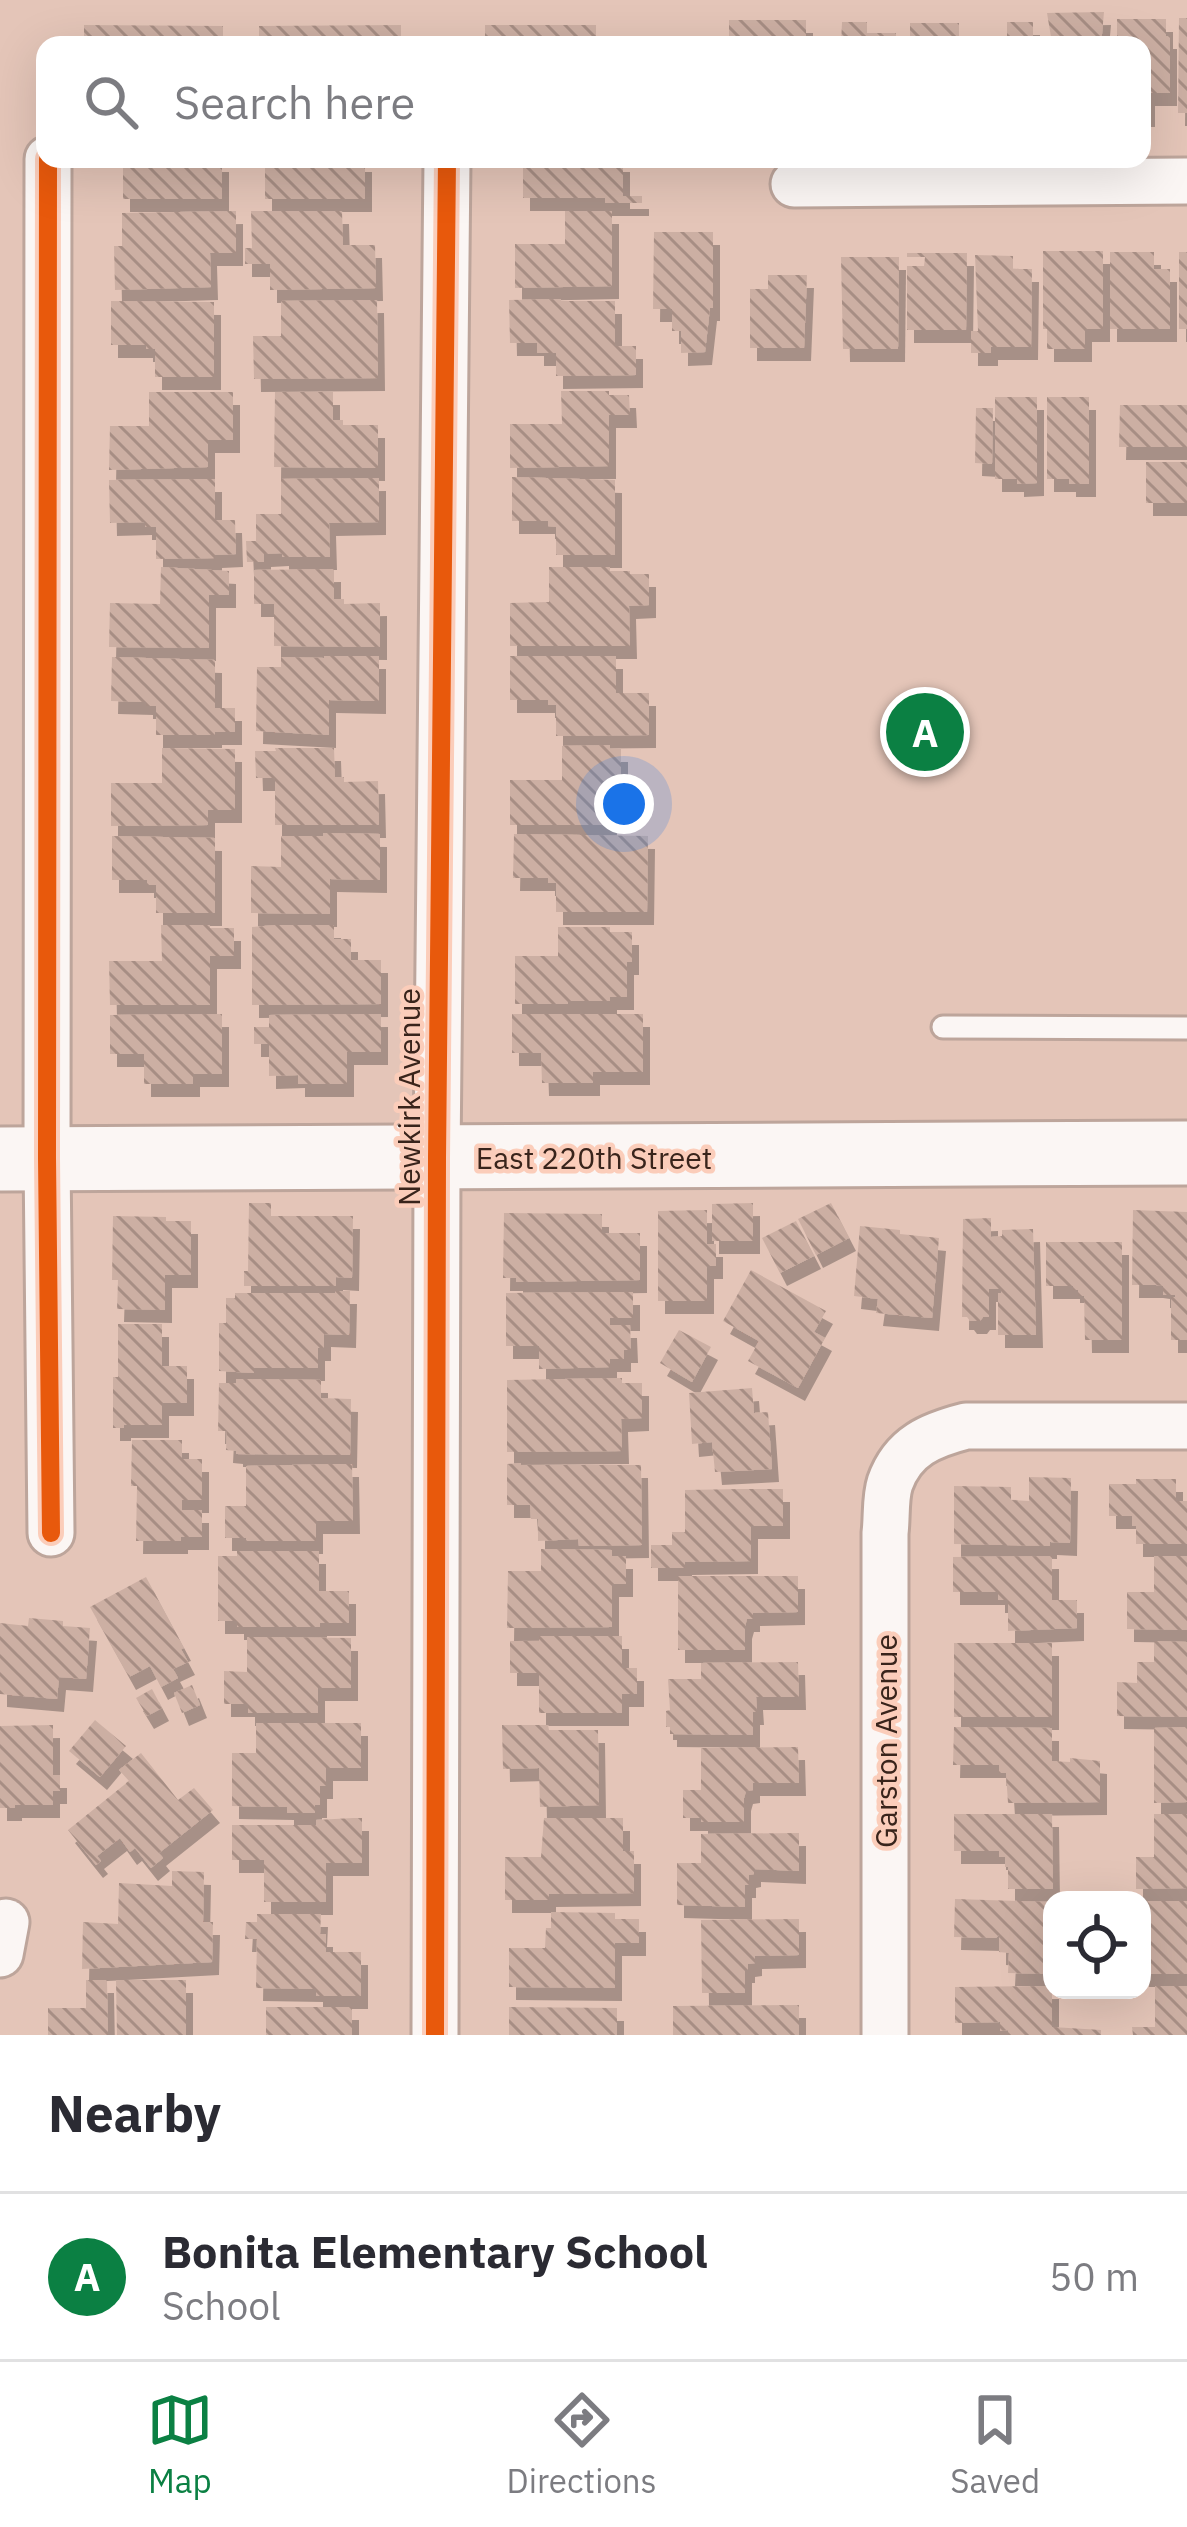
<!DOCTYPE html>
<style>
body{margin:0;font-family:"IBM Plex Sans",sans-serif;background:#f2f2f3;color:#2b2b33}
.controls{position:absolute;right:36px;bottom:36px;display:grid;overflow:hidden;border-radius:24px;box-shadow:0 12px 48px #0002}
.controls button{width:108px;height:108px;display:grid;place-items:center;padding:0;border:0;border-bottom:3px solid #e1e1e2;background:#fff;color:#2b2b33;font:60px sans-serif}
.you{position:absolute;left:624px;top:804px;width:42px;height:42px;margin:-30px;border:9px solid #fff;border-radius:50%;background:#1a73e8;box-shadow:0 0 0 18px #1a73e833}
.badge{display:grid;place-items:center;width:78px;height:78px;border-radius:50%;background:#0b8043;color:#fff;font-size:39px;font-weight:700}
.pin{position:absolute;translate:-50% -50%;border:6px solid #fff;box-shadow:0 3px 12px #0006}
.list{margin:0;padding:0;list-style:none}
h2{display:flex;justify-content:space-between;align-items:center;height:156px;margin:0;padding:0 48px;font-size:51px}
h2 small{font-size:39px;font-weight:400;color:#7c7c81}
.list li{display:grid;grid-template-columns:78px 1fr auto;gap:36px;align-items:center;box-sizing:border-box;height:168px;padding:0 48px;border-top:3px solid #e1e1e2}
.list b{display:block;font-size:45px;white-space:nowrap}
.list p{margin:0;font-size:39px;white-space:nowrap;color:#7c7c81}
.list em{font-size:39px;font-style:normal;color:#7c7c81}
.icon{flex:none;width:66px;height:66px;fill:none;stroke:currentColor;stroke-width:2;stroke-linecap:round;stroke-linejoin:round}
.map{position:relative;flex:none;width:1187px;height:2035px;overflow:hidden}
.search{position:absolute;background:#fff;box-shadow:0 12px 48px #0002;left:36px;right:36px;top:36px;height:132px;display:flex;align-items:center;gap:30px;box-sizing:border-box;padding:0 42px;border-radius:24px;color:#7c7c81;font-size:45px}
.sheet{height:324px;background:#fff}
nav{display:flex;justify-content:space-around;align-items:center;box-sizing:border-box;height:168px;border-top:3px solid #e1e1e2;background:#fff;font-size:33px;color:#7c7c81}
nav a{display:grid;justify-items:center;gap:6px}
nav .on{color:#0b8043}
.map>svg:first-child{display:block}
</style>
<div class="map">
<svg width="1187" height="2035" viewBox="0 0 1187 2035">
<defs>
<pattern id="building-back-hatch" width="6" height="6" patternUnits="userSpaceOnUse" patternTransform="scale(3)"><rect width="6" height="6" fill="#ccafa3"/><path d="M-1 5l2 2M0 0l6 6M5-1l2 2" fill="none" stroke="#a78e84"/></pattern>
<filter id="shadow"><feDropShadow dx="7" dy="13" stdDeviation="0" flood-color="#0004"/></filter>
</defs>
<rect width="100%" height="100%" fill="#e4c5b8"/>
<g fill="url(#building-back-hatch)" filter="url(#shadow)">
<path d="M1104 12 1101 45H1043V37H1051L1047 13Z"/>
<path d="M1179 18H1187V113H1178Z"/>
<path d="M1117 19H1166V36H1170V93H1148V114H1142V45H1109V36H1117Z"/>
<rect x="729" y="20" width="77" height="25"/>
<path d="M842 22H867V33H896V45H841Z"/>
<path d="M1007 22H1033V45H973V37H1007Z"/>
<path d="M910 23H959V37H966V45H906V38H910Z"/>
<path d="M84 25 223 26V45H84Z"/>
<path d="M401 25V45H259V26Z"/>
<path d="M485 25H596V37H616V45H485Z"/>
<rect x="123" y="159" width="99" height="40"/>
<rect x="265" y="159" width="100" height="40"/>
<path d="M523 159H623V196H642V203H605V198H523Z"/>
<path d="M236 211V253H210L211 287 115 290 114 246H122V213Z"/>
<path d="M251 211H342L343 245H375L376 288 270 290V264H245V248H252Z"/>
<path d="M565 211H612V286L515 288V244H565Z"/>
<path d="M654 232H713V308H710L705 352 681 353V331H672V309H653Z"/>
<path d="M1043 251H1103V329H1085V349H1047V329H1043Z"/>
<path d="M1110 252H1154V269H1170V329H1110Z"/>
<rect x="1179" y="252" width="8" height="77"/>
<path d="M907 253H967L966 330H907V266H924L925 257H907Z"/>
<path d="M975 255 1013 256V269H1032L1031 347H991V353H971V331H978Z"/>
<path d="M841 257H899L898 349H843Z"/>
<path d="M768 275H807L804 348H750V289H768Z"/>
<path d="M561 299V301H615V346H636V375L556 376V353H537V343H510L509 300Z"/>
<path d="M377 300 378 378 254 379 253 336H281V301Z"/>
<path d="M111 301 214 302V377H155V349H146V345H111Z"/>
<path d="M561 391H609V395H629L630 415H609V466L510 468V424H562Z"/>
<path d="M149 392H233V440H208V467L109 470 110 426H149Z"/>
<path d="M275 392H333V420H343V425H378V468L274 467Z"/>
<path d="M995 397H1037V483L1017 484V479H995Z"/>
<path d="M1047 397H1089V484H1069V479H1047Z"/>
<path d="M1120 405H1187V447H1119Z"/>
<path d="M976 408H993L992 464 975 463Z"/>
<rect x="1146" y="462" width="41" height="41"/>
<path d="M512 477 615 480V555H556V527L548 526V521H512Z"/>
<path d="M379 478V522L329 523 330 557H282V553L264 554V562H247L246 541H256V514H281V479Z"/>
<path d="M215 479V520H235L236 554 215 555V558L156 559V527H145V522L110 523 109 480Z"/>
<path d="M161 567 229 571V595H209V648L109 647 110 603 160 604Z"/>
<path d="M549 567H610V571H630V574H649V605L629 606 630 646H510V603L549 602Z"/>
<path d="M334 569V599H344V604L380 603V647L274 646V604H254V570Z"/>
<path d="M324 656H379V701L329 700V735L256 731 257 667H281V657L324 658Z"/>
<path d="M510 656H616V693H649V735L556 736V705H548V700H510Z"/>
<path d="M112 657 215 660V708H235V732H215V735H156V706H146V702L111 701Z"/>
<path d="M610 745V749H621V778H609L610 825H510V780H562V746Z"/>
<path d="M162 748 235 749V810H208V825L111 826V783H162Z"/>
<path d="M275 748H334L335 777H344V782L378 781 379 825H275V778H256L255 751H276Z"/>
<path d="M323 833 380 834V880L330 879V914L251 913V866L281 867V836H323Z"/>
<path d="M514 834 648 836 647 912H556V883H548V878H513Z"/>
<path d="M112 836 215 838V913H156V885H147V880H112Z"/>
<path d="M161 925H210V928H234V956H210V1005H110L109 961H162Z"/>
<path d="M276 925H334V939H351V960H381V1004L252 1005V927Z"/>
<path d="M558 927H610V932H632V962H627V997H610V1001H568V1004H515V956H558Z"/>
<path d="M222 1014V1074H193V1084H144V1054H110V1015Z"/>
<path d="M381 1014V1052H347V1084H298V1075L269 1076V1044H254V1027H269V1015Z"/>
<path d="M512 1014H643V1072H593V1083H542L541 1053H512Z"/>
<path d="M249 1203H271V1216H353L352 1278 336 1277V1286H244V1271H248Z"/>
<path d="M753 1203V1241H712V1204Z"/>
<path d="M831 1203 849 1238 816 1255 798 1219Z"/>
<path d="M707 1210V1244H716V1266H707V1301H658V1211Z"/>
<path d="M1133 1210 1187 1212V1340H1171V1297H1175V1295H1163V1286L1156 1285H1132Z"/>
<path d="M504 1213 602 1214V1233H640V1280L516 1282V1278H503Z"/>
<path d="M113 1216 166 1217V1221H191V1275H165V1310L117 1309 118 1280H112Z"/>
<path d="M991 1218V1237L1002 1236V1230L1033 1229 1036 1335H998V1293H1001V1289H989V1317H983L980 1321H970L967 1317H962L963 1219Z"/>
<path d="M796 1221 814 1256 780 1273 762 1238Z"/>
<path d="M860 1226 900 1230V1234L939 1238 932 1318 876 1313 878 1299 854 1296Z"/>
<path d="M1046 1242H1122V1340H1085L1084 1296H1078V1290H1073V1286H1046Z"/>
<path d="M751 1270 826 1311 814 1332 825 1338 798 1388 748 1361 759 1341 723 1321Z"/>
<path d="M335 1291H350L349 1335 324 1334V1348H318V1368H254V1373L219 1371V1323H226V1298H235V1293H335Z"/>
<path d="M633 1292V1318H610V1325H630L631 1350H624V1359H610V1367L539 1369V1346H506V1293Z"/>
<path d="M118 1324H162V1366H187V1403H162V1425H124V1428H113V1377H118Z"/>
<path d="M679 1330 711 1347 692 1382 660 1363Z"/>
<path d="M622 1378V1383H642V1418L621 1419 622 1451 507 1452V1380Z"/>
<path d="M236 1379 321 1380V1398L351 1399 350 1455 236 1454V1451L226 1450 227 1431H218L219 1383H236Z"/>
<path d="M752 1388 754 1413 768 1412 772 1469 715 1472 712 1442 692 1444 689 1393Z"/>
<path d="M132 1440H182V1459H202V1500H182V1510H202V1537H181V1541H136L137 1486H131Z"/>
<path d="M521 1463V1465H641L642 1545 579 1546 578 1539 538 1541V1519H531L530 1505H507V1464Z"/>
<path d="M336 1464H352L353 1521H316V1541H246V1538H225V1506H246V1466Z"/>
<path d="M1029 1477 1071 1478 1070 1543 1050 1542V1546L954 1544V1486L1011 1487V1500L1029 1501Z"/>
<path d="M1136 1479H1176V1501H1187V1544H1136V1526H1132V1516H1109V1484H1136Z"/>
<path d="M741 1489H783V1526H751V1561L685 1562V1568H651V1545H672V1532H685V1490Z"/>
<path d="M541 1549 612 1550V1556H626V1584H612V1627L507 1628 508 1571H541Z"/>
<path d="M237 1551H319V1591H349V1623H320V1627H237V1621H218V1556H237Z"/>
<path d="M1052 1556V1600H1077V1628L1008 1631V1600H998V1592H953V1557Z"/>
<path d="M1154 1556H1187V1630L1127 1629V1592H1154Z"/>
<path d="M678 1576H798V1612L753 1613V1619H747L745 1626V1650H678Z"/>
<path d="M146 1577 184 1648 181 1649 188 1662 173 1669 178 1678 161 1687 150 1666 129 1677 90 1607Z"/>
<path d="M29 1618 63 1621V1626L90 1628 86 1679 59 1677 57 1699 0 1694V1623L28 1626Z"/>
<path d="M539 1636H622V1668H637V1694H622V1713H539V1673H510V1641H539Z"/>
<path d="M247 1637 351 1638V1688H318V1713H248V1704H224V1671L247 1672Z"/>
<path d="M1154 1641 1187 1642V1717L1117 1716V1682L1137 1683V1662H1154Z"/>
<rect x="954" y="1643" width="98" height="74"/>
<path d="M798 1662 799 1697H756L757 1712H753V1735L670 1734V1727H666V1711L670 1710 668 1679H701V1663Z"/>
<path d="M192 1685 200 1705 182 1713 174 1693Z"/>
<path d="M152 1689 162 1708 147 1716 136 1698Z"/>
<path d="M95 1720 126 1746 100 1777 69 1751Z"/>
<path d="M256 1723H361V1768H326V1786H320V1805H315V1813H287V1807L232 1806V1753H256Z"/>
<path d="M53 1725V1775H60V1791H53V1805H15V1808H0V1726Z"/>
<path d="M502 1725H548L549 1730H598L599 1805 540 1807 539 1768 503 1769Z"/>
<path d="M954 1727 1052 1728V1761L1070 1762V1758L1100 1761V1802L1008 1803 1006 1773H999V1765H953Z"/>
<path d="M1187 1727V1802L1154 1803V1728Z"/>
<path d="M798 1747 799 1783H753V1790L746 1791 744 1798V1822H701V1818H683V1790H701V1748Z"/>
<path d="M141 1753 178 1800 194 1788 213 1810 159 1853 163 1858 151 1868 135 1848 130 1852 120 1838 97 1856 101 1861 96 1865 68 1830 129 1781 119 1770Z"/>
<path d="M954 1814H1052L1053 1889H1008V1867H1005V1857H999V1851H954Z"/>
<path d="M1154 1814H1187V1888L1136 1889V1857H1154Z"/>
<path d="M353 1818H362V1863H326V1902H264V1860H232V1825H316V1820Z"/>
<path d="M544 1818H623V1851H634V1893L549 1894V1900H505V1857H541Z"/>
<path d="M799 1833V1871L754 1869V1874L749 1875V1885H745V1907L677 1905V1863H701V1834Z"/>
<path d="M172 1871 204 1872 203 1922H213L212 1962 82 1969 83 1922 118 1924 119 1883 172 1886Z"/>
<path d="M955 1899 1052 1902V1974L1008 1973 1009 1953 999 1952V1935L996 1938 954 1937Z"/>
<rect x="1142" y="1901" width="45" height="73"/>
<path d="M551 1912 615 1913V1919H639V1943H615V1988L509 1987V1948H545L546 1928H551Z"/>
<path d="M257 1914H321L320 1934H326V1952H361V1996H316V1989L256 1988 257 1939H245L246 1922H257Z"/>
<path d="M799 1919V1955L755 1956V1963L748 1964V1970H745V1993H702L701 1920Z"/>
<path d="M86 1980H107L108 2035H48V2008H86Z"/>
<path d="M116 1980H186V2035H117Z"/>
<path d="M1052 1986V2027L1101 2030V2035H1008V2030L1000 2031V2022L955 2023V1987Z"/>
<path d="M1155 1986H1187V2035H1133L1132 2027H1155Z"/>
<path d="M799 2005V2035H673V2006Z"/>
<rect x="266" y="2007" width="86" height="28"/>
<path d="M509 2007 617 2008V2035H509Z"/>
</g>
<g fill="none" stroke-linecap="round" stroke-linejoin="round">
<g stroke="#bda59b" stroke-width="27">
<path id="lane" d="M943 1027 1187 1028"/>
</g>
<g stroke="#bda59b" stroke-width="51">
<g id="street">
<path d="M48 159 47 1158 51 1533"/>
<path d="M794 184 1187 181"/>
<path d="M0 1954 6 1922"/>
<path d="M435 2035 437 1158 447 159"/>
<path d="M885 2035V1533C887 1518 885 1498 890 1483 903 1446 931 1435 966 1426H1187"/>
</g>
</g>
<g stroke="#bda59b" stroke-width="69">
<path id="secondary" d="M0 1159 1187 1153"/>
</g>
<use href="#lane" stroke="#fbf6f4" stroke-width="21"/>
<use href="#street" stroke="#fbf6f4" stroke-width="45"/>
<use href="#secondary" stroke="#fbf6f4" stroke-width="63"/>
<g stroke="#fbcdba" stroke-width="26">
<g id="cycleway">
<path d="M48 159 47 1158 51 1533"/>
<path d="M435 2035 437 1158 447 159"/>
</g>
</g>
<use href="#cycleway" stroke="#e8590c" stroke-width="18"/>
</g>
<g text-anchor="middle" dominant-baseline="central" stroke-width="9" stroke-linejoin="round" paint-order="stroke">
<g font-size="30" fill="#39241b" stroke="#fbcdba">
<text transform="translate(408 1097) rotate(-90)">Newkirk Avenue</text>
<text x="594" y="1157">East 220th Street</text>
<text transform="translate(885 1741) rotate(-90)">Garston Avenue</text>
</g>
</g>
</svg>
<div class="controls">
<button><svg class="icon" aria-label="locate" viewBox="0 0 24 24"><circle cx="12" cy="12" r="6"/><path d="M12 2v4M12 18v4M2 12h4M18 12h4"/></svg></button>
</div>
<div class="you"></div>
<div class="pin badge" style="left:925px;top:732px">A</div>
<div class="search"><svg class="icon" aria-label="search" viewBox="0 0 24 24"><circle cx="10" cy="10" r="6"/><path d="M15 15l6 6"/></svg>Search here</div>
</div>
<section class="sheet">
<h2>Nearby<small></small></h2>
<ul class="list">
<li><span class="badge">A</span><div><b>Bonita Elementary School</b><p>School</p></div><em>50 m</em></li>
</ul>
</section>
<nav>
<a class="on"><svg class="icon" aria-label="map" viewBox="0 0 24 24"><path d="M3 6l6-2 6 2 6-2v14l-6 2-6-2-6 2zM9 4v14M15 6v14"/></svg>Map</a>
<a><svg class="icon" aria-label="directions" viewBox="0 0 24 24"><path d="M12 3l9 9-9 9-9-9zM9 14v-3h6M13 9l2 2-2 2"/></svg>Directions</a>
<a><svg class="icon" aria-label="saved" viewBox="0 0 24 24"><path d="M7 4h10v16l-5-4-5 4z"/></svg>Saved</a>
</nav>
